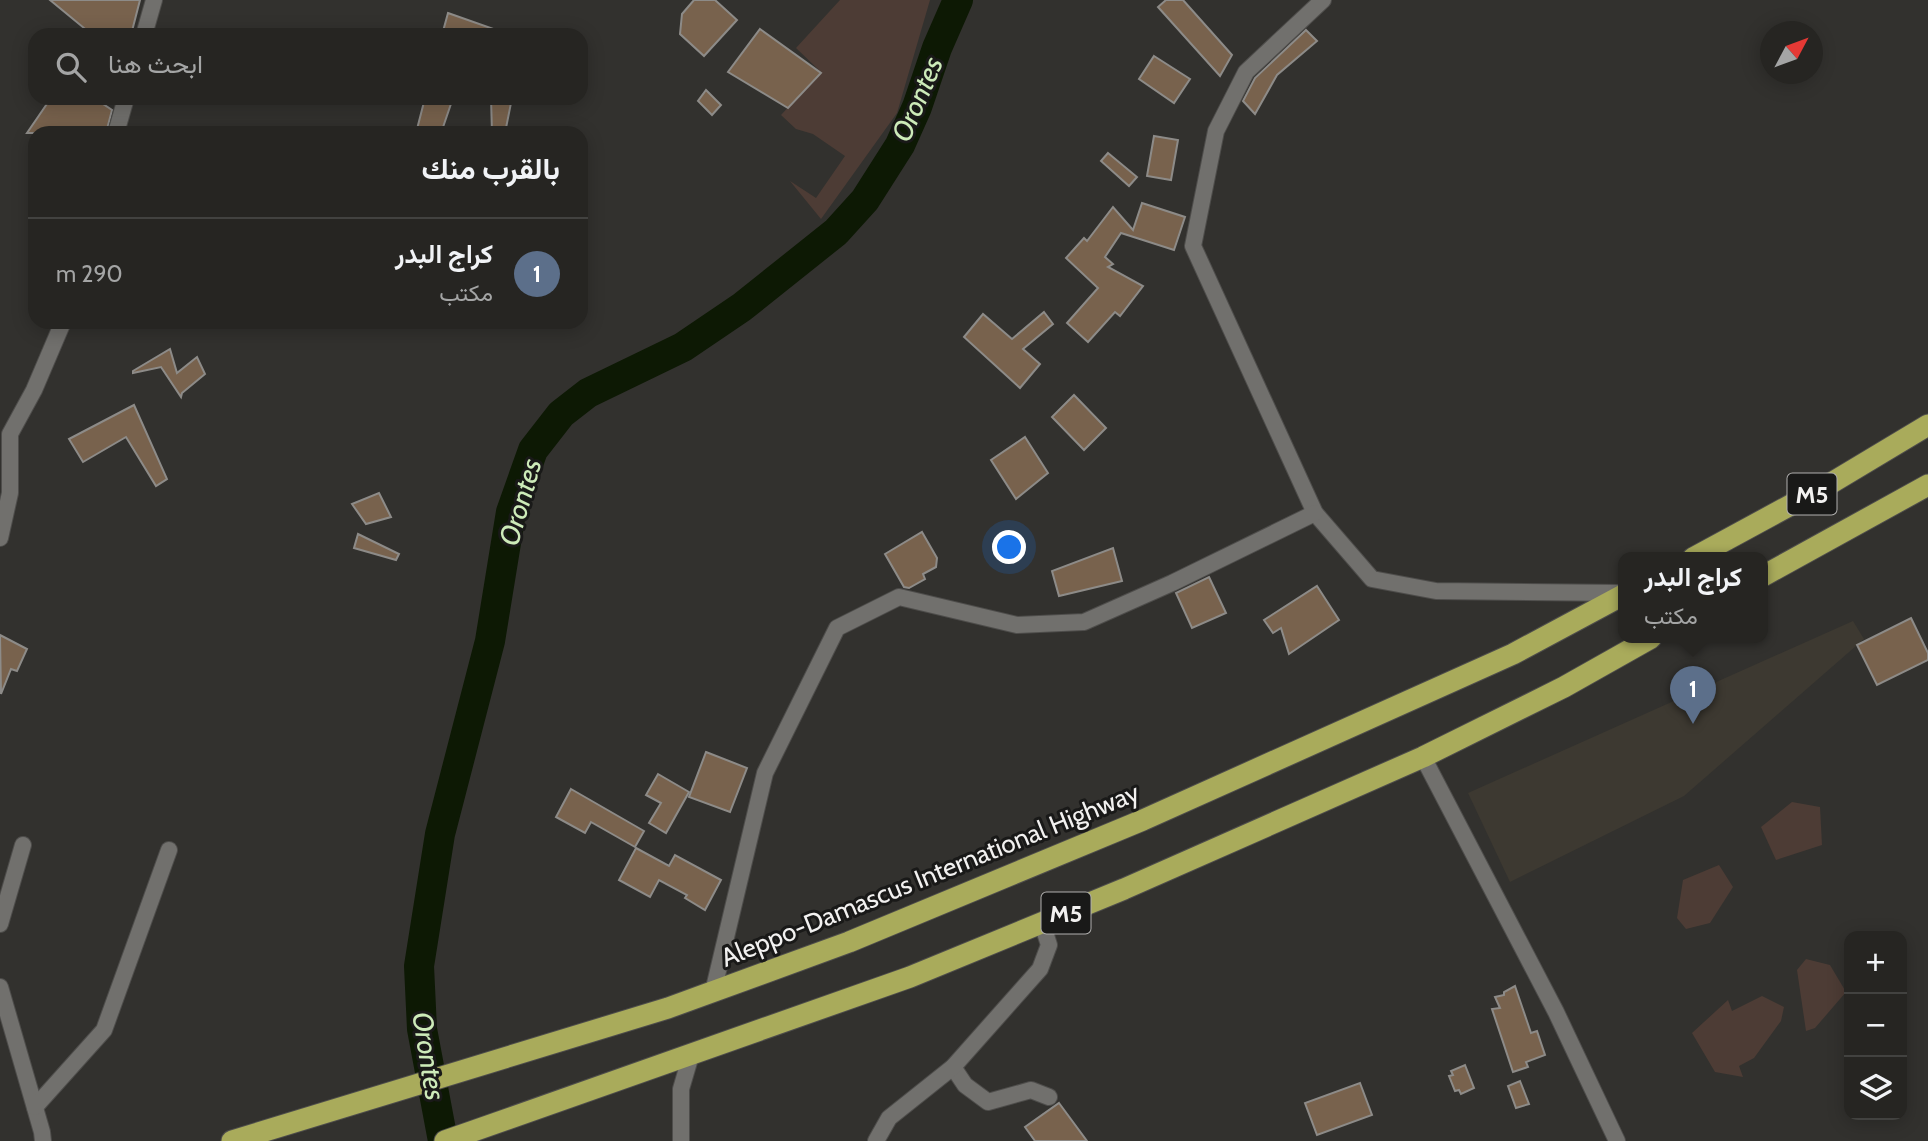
<!DOCTYPE html>
<html lang="ar">
<meta charset="utf-8">
<style>
body{margin:0;font-family:Cabin,Vazirmatn,sans-serif;background:#32312f;color:#f1f3f6;direction:rtl}
.controls{position:absolute;right:21px;bottom:21px;display:grid;overflow:hidden;border-radius:14px;box-shadow:0 4px 18px #0003}
.controls button{width:63px;height:63px;display:grid;place-items:center;padding:0;border:0;border-bottom:2px solid #424240;background:#262522;color:#f1f3f6;font:35px sans-serif}
.compass{position:absolute;left:1760px;top:21px;width:63px;height:63px;border-radius:50%;background:#262522;box-shadow:0 4px 18px #0003;rotate:49deg}
.you{position:absolute;left:1010px;top:548px;width:24px;height:24px;margin:-18px;border:5px solid #fff;border-radius:50%;background:#1a73e8;box-shadow:0 0 0 10px #1a73e833}
.badge{display:grid;place-items:center;width:46px;height:46px;border-radius:50%;background:#fb87e5;color:#fff;font-size:23px;font-weight:700}
.pin{position:absolute;translate:-50% -58px;filter:drop-shadow(0 2px 4px #0008)}
.pin::after{content:'';position:absolute;top:37px;width:24px;height:21px;background:inherit;clip-path:polygon(0 0,100% 0,50% 100%)}
.popup{position:absolute;left:1618px;top:552px;width:150px;height:91px;box-sizing:border-box;display:grid;place-content:center;border-radius:14px;background:#262522;filter:drop-shadow(0 2px 5px #0005);font-size:23px;white-space:nowrap;color:#a4a5a5}
.popup b{font-size:26px;color:#f1f3f6}
.popup::after{content:'';position:absolute;left:50%;top:100%;margin-left:-14px;border:14px solid transparent;border-top-color:#262522}
.list{margin:0;padding:0;list-style:none}
h2{display:flex;justify-content:space-between;align-items:center;height:91px;margin:0;padding:0 28px;font-size:30px}
h2 small{font-size:23px;font-weight:400;color:#a4a5a5}
.list li{display:grid;grid-template-columns:46px 1fr auto;gap:21px;align-items:center;box-sizing:border-box;height:112px;padding:0 28px;border-top:2px solid #424240}
.list b{display:block;font-size:26px;white-space:nowrap}
.list p{margin:0;font-size:23px;white-space:nowrap;color:#a4a5a5}
.list em{font-size:23px;font-style:normal;color:#a4a5a5}
.icon{flex:none;width:38px;height:38px;fill:none;stroke:currentColor;stroke-width:2;stroke-linecap:round;stroke-linejoin:round}
.map{position:relative;flex:none;width:1928px;height:1141px;overflow:hidden;direction:ltr}
.search{position:absolute;background:#262522;box-shadow:0 4px 18px #0003;left:28px;top:28px;width:560px;height:77px;display:flex;align-items:center;gap:18px;box-sizing:border-box;padding:0 24px;border-radius:21px;color:#a4a5a5;font-size:26px}
.panel{position:absolute;background:#262522;box-shadow:0 4px 18px #0003;left:28px;top:126px;width:560px;height:203px;border-radius:21px;direction:rtl}
.map>svg:first-child{display:block}
</style>
<div class="map">
<svg width="1928" height="1141" viewBox="0 0 1928 1141">
<rect width="100%" height="100%" fill="#32312e"/>
<path fill="#3d3931" d="M1853 621 1864 639 1684 796 1510 882 1468 793Z"/>
<g fill="#4d3c35">
<path d="M840 0H930L897 113 821 219 790 181 816 198 845 156 813 134 796 129 781 115 821 72 796 48Z"/>
<path d="M1792 802 1820 807 1822 845 1776 860 1761 827Z"/>
<path d="M1719 865 1733 887 1710 923 1686 929 1677 918 1683 880Z"/>
<path d="M1806 959 1830 965 1846 992 1815 1028 1806 1031 1797 970Z"/>
<path d="M1762 996 1784 1007 1781 1021 1754 1058 1739 1066 1743 1077 1715 1072 1692 1033 1728 1000 1732 1011Z"/>
</g>
<g fill="none" stroke-linecap="round" stroke-linejoin="round">
<path stroke="#0d1904" stroke-width="30" d="M443 1141 422 1029 419 966 440 834 490 641 511 512 533 450 561 414 588 393 683 347 742 307 836 232 865 200 900 145 917 107 937 48 958 0"/>
</g>
<g fill="#78624d" stroke="#8d8b88" stroke-width="2">
<path d="M50 0H140L131 35H77L84 28Z"/>
<path d="M694 0H715L737 20 704 56 680 34 682 14Z"/>
<path d="M1166 0H1183L1232 55 1220 76 1158 7Z"/>
<path d="M448 13 505 33 504 35H442Z"/>
<path d="M760 29 821 73 788 108 728 72Z"/>
<path d="M1306 30 1317 41 1277 75 1255 114 1243 101 1255 78Z"/>
<path d="M1154 56 1190 79 1174 103 1139 79Z"/>
<path d="M706 90 721 105 712 115 698 101Z"/>
<path d="M51 98H94L112 110 106 133H27Z"/>
<path d="M425 98H453L441 133H416Z"/>
<path d="M491 98H512L505 133H492Z"/>
<path d="M1154 136 1178 140 1171 180 1147 176Z"/>
<path d="M1108 153 1137 177 1129 186 1101 161Z"/>
<path d="M1142 203 1185 217 1174 250 1121 233 1105 257 1113 264 1108 267 1143 286 1120 316 1115 312 1088 342 1067 323 1098 288 1066 258 1084 238 1087 241 1113 207 1133 230Z"/>
<path d="M1044 312 1053 324 1023 349 1040 364 1020 388 964 337 983 314 1012 339Z"/>
<path d="M170 349 177 373 197 357 205 374 182 393 181 397 161 367 133 373V371Z"/>
<path d="M1074 395 1106 428 1084 450 1052 417Z"/>
<path d="M134 405 167 479 156 486 126 437 83 462 69 439Z"/>
<path d="M1025 437 1048 473 1016 499 991 460Z"/>
<path d="M379 493 391 517 366 524 352 504Z"/>
<path d="M922 532 937 558 936 567 923 574 925 579 909 588 904 587 885 554Z"/>
<path d="M358 534 399 554 396 560 354 548Z"/>
<path d="M1113 548 1122 581 1059 596 1052 571Z"/>
<path d="M1209 577 1226 613 1192 628 1176 593Z"/>
<path d="M1317 586 1339 620 1289 654 1281 628 1273 633 1264 620Z"/>
<path d="M1911 618 1928 653V660L1877 685 1857 645Z"/>
<path d="M0 635 27 649 17 671 11 669 1 694Z"/>
<path d="M706 752 747 768 730 812 689 797Z"/>
<path d="M658 774 689 792 666 833 649 823 661 803 646 795Z"/>
<path d="M571 789 644 831 635 847 591 822 585 833 556 817Z"/>
<path d="M636 848 669 866 675 855 721 880 705 910 685 898 687 895 659 880 650 897 619 880Z"/>
<path d="M1515 986 1531 1033 1537 1031 1545 1055 1526 1062 1528 1067 1513 1072 1492 1009 1500 1008 1495 997 1504 995V992Z"/>
<path d="M1465 1065 1474 1088 1461 1094 1459 1090 1455 1091 1449 1076 1453 1075 1451 1071Z"/>
<path d="M1520 1081 1529 1104 1516 1108 1508 1086Z"/>
<path d="M1360 1083 1372 1115 1317 1135 1305 1103Z"/>
<path d="M1059 1103 1087 1141H1035L1025 1127Z"/>
</g>
<g fill="none" stroke-linecap="round" stroke-linejoin="round">
<g stroke="#4e4d4b" stroke-width="18">
<g id="street">
<path d="M1323 0 1246 72 1216 131 1193 246 1315 513 1372 579 1436 591 1623 593"/>
<path d="M144 35 154 0"/>
<path d="M116 133 126 98"/>
<path d="M0 538 10 493V434L34 390 63 322"/>
<path d="M1423 757 1556 1012 1617 1141"/>
<path d="M0 924 23 845"/>
<path d="M0 987 42 1132 43 1141"/>
<path d="M713 992 765 773 837 628 899 597 1017 625 1084 622 1172 583 1315 513"/>
<path d="M953 1067 965 1085 988 1102 1031 1090 1049 1097"/>
<path d="M35 1107 104 1030 169 850"/>
<path d="M681 1141V1089L691 1055"/>
<path d="M876 1141 889 1118 953 1067 1040 969 1049 945 1042 923"/>
</g>
</g>
<g stroke="#4e4d4b" stroke-width="23">
<g id="highway">
<path d="M1693 558 1833 482 1928 425"/>
<path d="M1763 576 1928 485"/>
<path d="M232 1141 668 1008 849 942 1143 820 1513 654 1623 595"/>
<path d="M445 1141 910 977 1124 889 1423 757 1564 687 1651 638"/>
</g>
</g>
<use href="#street" stroke="#71706d" stroke-width="16"/>
<use href="#highway" stroke="#a9ab5b" stroke-width="21"/>
</g>
<g text-anchor="middle" dominant-baseline="central" stroke-width="6" stroke-linejoin="round" paint-order="stroke">
<g fill="#191918" stroke="#b1b0af" stroke-width="2">
<rect x="1787.5" y="473.5" width="49" height="41" rx="5"/>
<rect x="1041.5" y="892.5" width="49" height="41" rx="5"/>
</g>
<g font-size="24" font-weight="bold" fill="#f2f1f0">
<text x="1812" y="494">M5</text>
<text x="1066" y="913">M5</text>
</g>
<g font-size="26" fill="#f2f1f0" stroke="#191918">
<text transform="translate(930 875) rotate(-22)">Aleppo-Damascus International Highway</text>
</g>
<g font-size="28" font-style="italic" fill="#cdebb9" stroke="#191918">
<text transform="translate(917 99) rotate(-67)">Orontes</text>
<text transform="translate(520 502) rotate(-74)">Orontes</text>
<text transform="translate(429 1056) rotate(81)">Orontes</text>
</g>
</g>
</svg>
<div class="controls">
<button>+</button>
<button>−</button>
<button><svg class="icon" aria-label="layers" viewBox="0 0 24 24"><path d="M12 4l9 5-9 5-9-5zM3 14l9 5 9-5"/></svg></button>
</div>
<svg class="compass" viewBox="-18 -18 36 36"><path d="M0-13l5 13h-10z" fill="#e53935"/><path d="M0 13l5-13h-10z" fill="#a4a5a5"/></svg>
<div class="you"></div>
<div class="pin badge" style="left:1693px;top:724px;background:#5c6f8a">1</div>
<div class="popup"><b>كراج البدر</b>مكتب</div>
<div class="search"><svg class="icon" aria-label="search" viewBox="0 0 24 24"><circle cx="10" cy="10" r="6"/><path d="M15 15l6 6"/></svg>ابحث هنا</div>
<section class="panel">
<h2>بالقرب منك<small></small></h2>
<ul class="list">
<li><span class="badge" style="background:#5c6f8a">1</span><div><b>كراج البدر</b><p>مكتب</p></div><em>290 m</em></li>
</ul>
</section>
</div>
